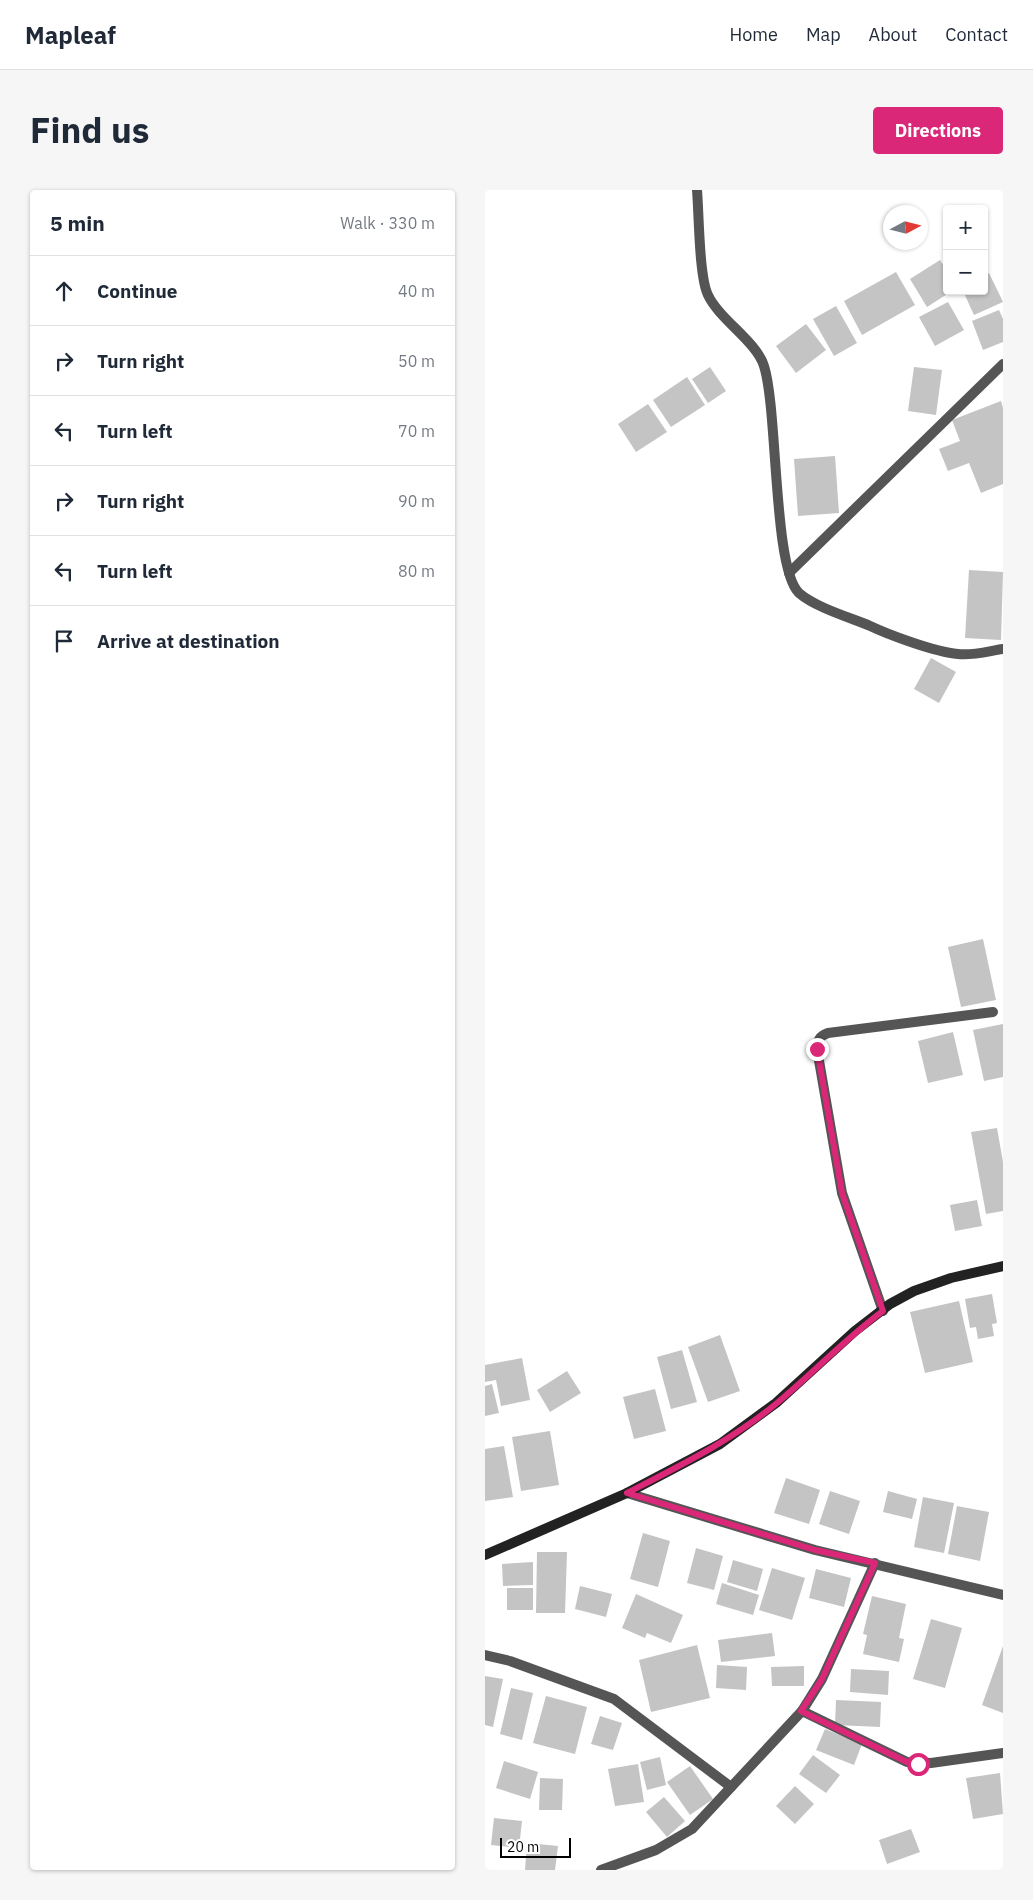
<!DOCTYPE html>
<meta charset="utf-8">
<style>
body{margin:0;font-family:"IBM Plex Sans",sans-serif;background:#f6f6f7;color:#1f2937}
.controls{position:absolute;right:15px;top:15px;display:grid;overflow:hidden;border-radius:5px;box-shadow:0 1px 4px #0004}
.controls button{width:45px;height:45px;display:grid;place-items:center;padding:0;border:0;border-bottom:1px solid #e0e1e3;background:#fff;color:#1f2937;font:25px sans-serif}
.compass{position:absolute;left:398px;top:15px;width:45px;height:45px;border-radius:50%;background:#fff;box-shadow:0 1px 4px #0004;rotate:83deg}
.scale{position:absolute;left:15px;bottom:12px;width:71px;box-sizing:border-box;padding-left:5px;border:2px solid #000;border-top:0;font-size:14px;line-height:18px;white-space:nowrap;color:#000;-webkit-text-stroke:4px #fff;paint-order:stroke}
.stop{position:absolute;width:15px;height:15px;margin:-11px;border:4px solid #db2777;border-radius:50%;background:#fff}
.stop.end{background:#db2777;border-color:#fff;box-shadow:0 1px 5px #0008}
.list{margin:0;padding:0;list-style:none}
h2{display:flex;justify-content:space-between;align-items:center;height:65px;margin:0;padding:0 20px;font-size:21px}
h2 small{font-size:16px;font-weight:400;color:#747a83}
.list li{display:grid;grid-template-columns:32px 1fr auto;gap:15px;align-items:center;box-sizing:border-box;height:70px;padding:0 20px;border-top:1px solid #e0e1e3}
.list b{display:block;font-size:19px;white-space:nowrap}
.list em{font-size:16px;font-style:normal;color:#747a83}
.icon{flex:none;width:28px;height:28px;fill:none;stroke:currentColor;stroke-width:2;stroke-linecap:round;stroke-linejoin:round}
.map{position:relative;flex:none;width:518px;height:1680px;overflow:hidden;border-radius:5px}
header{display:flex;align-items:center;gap:30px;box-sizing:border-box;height:70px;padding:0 25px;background:#fff;border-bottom:1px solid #e0e1e3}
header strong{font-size:24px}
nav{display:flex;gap:28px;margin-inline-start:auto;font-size:18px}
.intro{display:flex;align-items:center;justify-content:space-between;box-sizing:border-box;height:120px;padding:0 30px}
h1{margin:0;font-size:35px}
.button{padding:12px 22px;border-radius:5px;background:#db2777;color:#fff;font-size:18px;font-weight:700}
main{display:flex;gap:30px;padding:0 30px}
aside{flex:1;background:#fff;border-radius:5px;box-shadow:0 1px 4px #0004}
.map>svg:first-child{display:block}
</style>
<header>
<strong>Mapleaf</strong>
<nav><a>Home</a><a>Map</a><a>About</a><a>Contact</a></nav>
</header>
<div class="intro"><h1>Find us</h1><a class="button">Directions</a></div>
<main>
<aside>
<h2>5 min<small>Walk · 330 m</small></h2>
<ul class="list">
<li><svg class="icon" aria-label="ahead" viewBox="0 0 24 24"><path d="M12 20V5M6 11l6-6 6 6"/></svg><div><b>Continue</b></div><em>40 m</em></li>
<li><svg class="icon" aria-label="right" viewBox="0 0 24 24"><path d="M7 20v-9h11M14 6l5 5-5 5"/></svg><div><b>Turn right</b></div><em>50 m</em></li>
<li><svg class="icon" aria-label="left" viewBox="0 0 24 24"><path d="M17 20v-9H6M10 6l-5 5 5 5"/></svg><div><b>Turn left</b></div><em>70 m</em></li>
<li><svg class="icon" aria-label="right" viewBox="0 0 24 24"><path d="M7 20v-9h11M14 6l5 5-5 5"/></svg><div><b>Turn right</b></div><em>90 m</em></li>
<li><svg class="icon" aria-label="left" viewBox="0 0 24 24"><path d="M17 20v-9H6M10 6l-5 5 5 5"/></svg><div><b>Turn left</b></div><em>80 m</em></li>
<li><svg class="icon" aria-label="arrive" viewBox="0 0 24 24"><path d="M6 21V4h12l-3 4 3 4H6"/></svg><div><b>Arrive at destination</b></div></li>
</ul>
</aside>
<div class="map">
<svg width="518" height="1680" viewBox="0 0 518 1680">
<rect width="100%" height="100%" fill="#fff"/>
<g fill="#c4c4c4">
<path d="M455 70 462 81V101H467L442 117 425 89Z"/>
<path d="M411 82 430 115 377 145 359 111Z"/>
<path d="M504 83 518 112 489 125 478 101H499V86Z"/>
<path d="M463 112 479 140 450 156 434 127Z"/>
<path d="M351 116 372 153 349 166 328 129Z"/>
<path d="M514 120 518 129V152L498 160 487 131Z"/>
<path d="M321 134 341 160 311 183 291 156Z"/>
<path d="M225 177 241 201 223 213 207 189Z"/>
<path d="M429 177 457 180 451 225 423 221Z"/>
<path d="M202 187 220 215 186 237 168 210Z"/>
<path d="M516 211 518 218V294L496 303 484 273 463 281 454 259 475 251 467 230Z"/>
<path d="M163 214 182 242 151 262 133 234Z"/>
<path d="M350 266 354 323 313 326 309 269Z"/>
<path d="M484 380 518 382 516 450 480 448Z"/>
<path d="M446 468 471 482 454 513 429 499Z"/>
<path d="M498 749 511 810 476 817 463 757Z"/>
<path d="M518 834V887L499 891 488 840Z"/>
<path d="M468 842 478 885 443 893 433 851Z"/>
<path d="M512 938 518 972V1021L501 1024 486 942Z"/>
<path d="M492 1010 497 1036 470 1041 465 1015Z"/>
<path d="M507 1104 512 1133 507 1134 509 1146 493 1149 491 1137 485 1138 480 1109Z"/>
<path d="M474 1111 488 1172 440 1183 425 1122Z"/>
<path d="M235 1145 255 1201 223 1212 203 1157Z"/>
<path d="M197 1160 212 1212 186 1219 172 1167Z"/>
<path d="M37 1168 45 1210 16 1216 11 1190 0 1192V1175Z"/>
<path d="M82 1181 96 1203 65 1222 52 1200Z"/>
<path d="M7 1194 14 1223 0 1226V1196Z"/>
<path d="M170 1199 181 1241 149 1249 138 1207Z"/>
<path d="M65 1241 74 1295 36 1301 27 1247Z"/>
<path d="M19 1256 28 1307 0 1311V1259Z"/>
<path d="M301 1288 335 1300 324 1334 289 1323Z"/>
<path d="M345 1301 375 1311 364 1344 334 1334Z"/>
<path d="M403 1301 432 1309 427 1329 398 1322Z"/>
<path d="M438 1307 469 1313 459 1363 429 1357Z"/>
<path d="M472 1316 504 1322 495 1371 463 1364Z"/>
<path d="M158 1343 185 1351 173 1397 145 1389Z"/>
<path d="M211 1358 238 1366 229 1400 202 1393Z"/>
<path d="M52 1362H82L80 1423H51Z"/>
<path d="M248 1370 278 1379 272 1401 242 1392Z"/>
<path d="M48 1372V1395L18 1396 17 1374Z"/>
<path d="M287 1378 320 1388 307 1430 274 1420Z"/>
<path d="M331 1379 366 1388 359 1417 324 1408Z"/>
<path d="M237 1393 274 1405 268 1425 231 1414Z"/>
<path d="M95 1396 127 1404 121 1427 90 1419Z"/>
<rect x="22" y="1398" width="26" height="22"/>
<path d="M151 1404 198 1425 186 1453 162 1443 160 1448 137 1438Z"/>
<path d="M387 1406 421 1414 414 1448 419 1449 414 1472 378 1464 382 1445 378 1444Z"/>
<path d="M446 1429 477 1438 460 1498 428 1489Z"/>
<path d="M287 1443 290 1466 236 1472 233 1450Z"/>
<path d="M212 1455 225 1508 166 1522 154 1470Z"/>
<path d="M518 1456V1523L497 1515Z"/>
<path d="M232 1475 262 1477 261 1500 231 1498Z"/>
<path d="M319 1476V1496H287L286 1477Z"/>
<path d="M366 1479 404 1481 403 1505 365 1502Z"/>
<path d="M0 1486 18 1489 8 1537 0 1535Z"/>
<path d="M26 1498 48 1503 37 1550 15 1544Z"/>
<path d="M61 1506 102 1517 90 1564 48 1553Z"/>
<path d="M351 1510 396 1512 395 1537 350 1535Z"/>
<path d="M115 1526 137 1533 128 1560 106 1554Z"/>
<path d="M340 1539 377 1554 369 1575 331 1560Z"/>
<path d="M328 1565 355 1585 341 1603 314 1584Z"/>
<path d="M175 1567 181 1595 162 1600 155 1572Z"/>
<path d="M19 1571 53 1582 45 1609 11 1598Z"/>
<path d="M153 1574 159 1612 130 1616 123 1579Z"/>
<path d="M205 1576 228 1609 205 1625 182 1592Z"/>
<path d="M515 1583 518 1624 488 1629 481 1588Z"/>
<path d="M55 1588 78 1589 77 1620H54Z"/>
<path d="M310 1596 329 1614 310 1634 291 1616Z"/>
<path d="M179 1607 200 1631 182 1647 161 1622Z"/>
<path d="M9 1628 37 1631 34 1658 6 1655Z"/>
<path d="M426 1639 435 1662 402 1674 394 1650Z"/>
<path d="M42 1653 73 1656 70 1680H40Z"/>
</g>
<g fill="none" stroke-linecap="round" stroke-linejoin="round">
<g stroke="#555" stroke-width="10">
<path d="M212 0C214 23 214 87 223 105 234 129 272 152 279 176 293 220 288 379 314 403 330 417 363 427 383 435 404 445 450 462 473 464 487 466 504 461 518 459"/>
<path d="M304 383 518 174"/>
<path d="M398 1121 357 1003 332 859C332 850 335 846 343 843L508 822"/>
<path d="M142 1303 330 1360 518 1405"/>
<path d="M0 1465 25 1471 129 1509 246 1597"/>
<path d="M317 1521 422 1572 446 1573 518 1563"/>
<path d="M116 1680 171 1660 207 1639 317 1521 337 1489 390 1373"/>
</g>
<path stroke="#222" stroke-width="10" d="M0 1365 142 1303 235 1254 291 1213 370 1141 405 1114 429 1101 466 1088 518 1076"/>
</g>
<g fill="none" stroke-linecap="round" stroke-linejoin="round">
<path stroke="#db2777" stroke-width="6" d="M332 859 357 1003 398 1121C360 1149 328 1183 292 1213 246 1251 194 1276 142 1303L330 1360 390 1373 337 1489 316 1521 422 1572 433 1574"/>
</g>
</svg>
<div class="controls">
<button>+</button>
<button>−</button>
</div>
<svg class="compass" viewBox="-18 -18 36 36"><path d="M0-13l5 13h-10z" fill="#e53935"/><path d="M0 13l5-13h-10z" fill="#747a83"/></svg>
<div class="scale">20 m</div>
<div class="stop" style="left:433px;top:1574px"></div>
<div class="stop end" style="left:332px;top:859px"></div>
</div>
</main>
